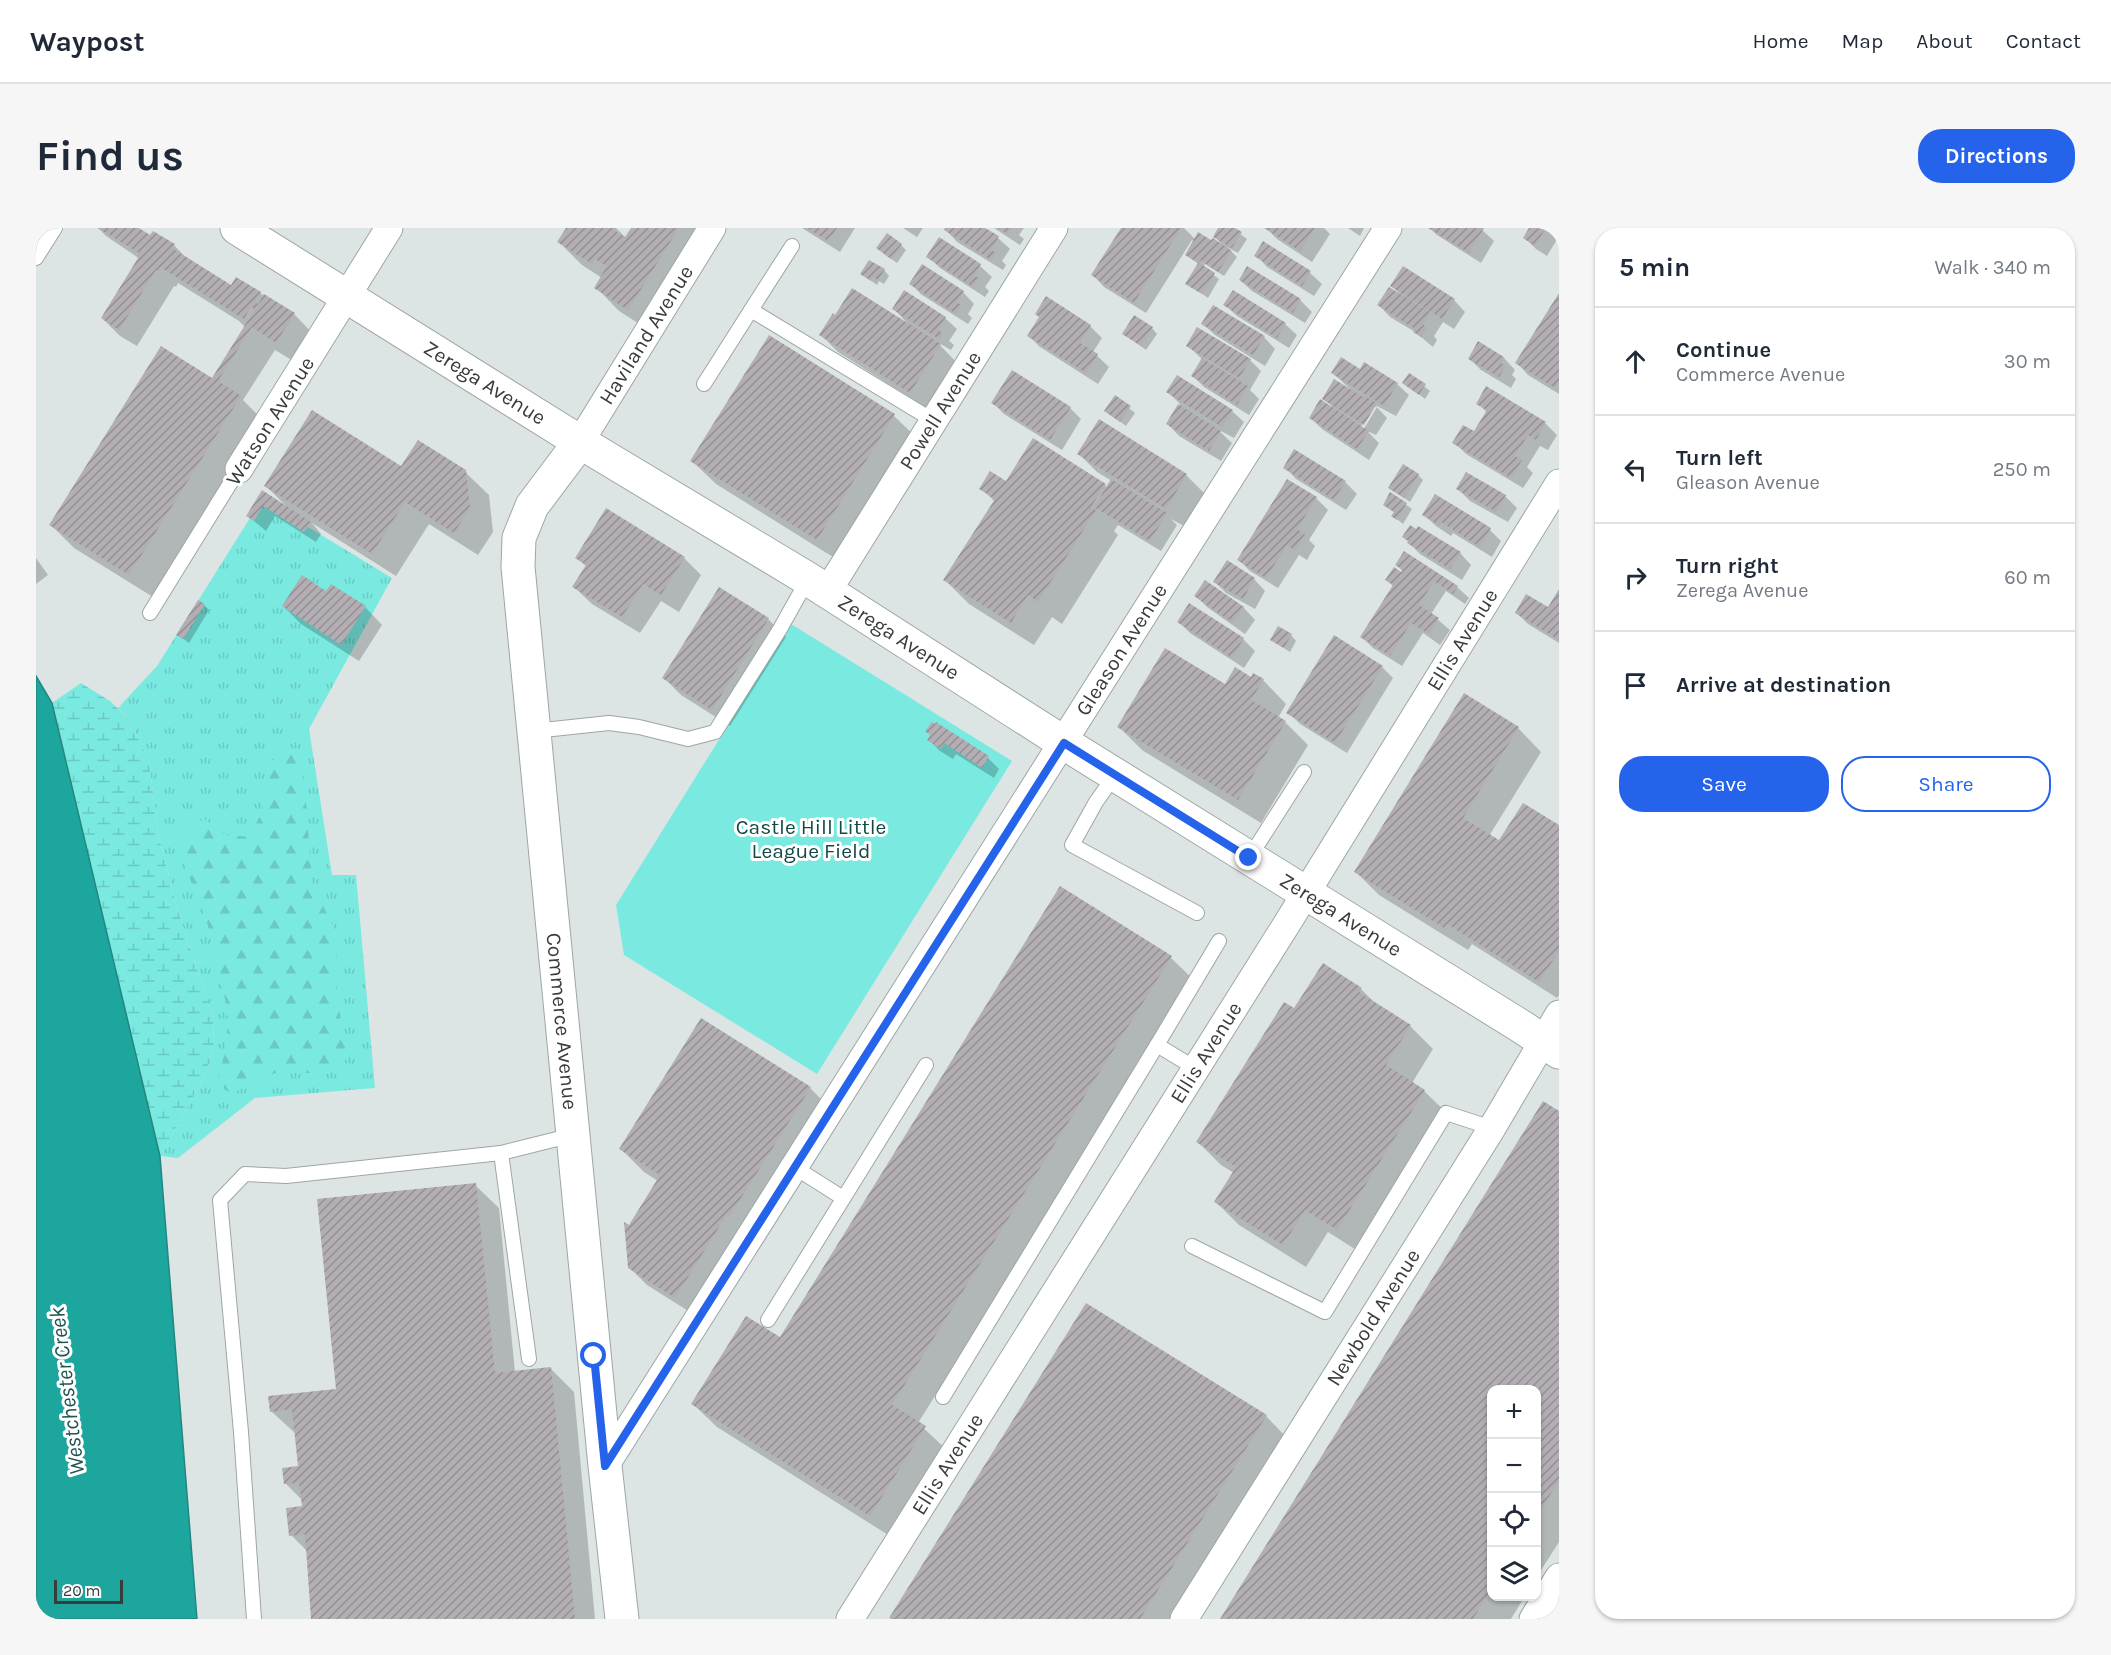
<!DOCTYPE html>
<meta charset="utf-8">
<style>
body{margin:0;font-family:Karla,sans-serif;background:#f6f6f7;color:#1f2937}
.controls{position:absolute;right:18px;bottom:18px;display:grid;overflow:hidden;border-radius:12px;box-shadow:0 2px 4px #0004}
.controls button{width:54px;height:54px;display:grid;place-items:center;padding:0;border:0;border-bottom:2px solid #e0e1e3;background:#fff;color:#1f2937;font:30px sans-serif}
.scale{position:absolute;left:18px;bottom:15px;width:69px;box-sizing:border-box;padding-left:6px;border:3px solid #383c3b;border-top:0;font-size:16px;line-height:21px;white-space:nowrap;color:#383c3b;-webkit-text-stroke:4px #fff;paint-order:stroke}
.stop{position:absolute;width:18px;height:18px;margin:-14px;border:4px solid #2563eb;border-radius:50%;background:#fff}
.stop.end{background:#2563eb;border-color:#fff;box-shadow:0 2px 6px #0008}
.list{margin:0;padding:0;list-style:none}
h2{display:flex;justify-content:space-between;align-items:center;height:78px;margin:0;padding:0 24px;font-size:26px}
h2 small{font-size:20px;font-weight:400;color:#747a83}
.list li{display:grid;grid-template-columns:39px 1fr auto;gap:18px;align-items:center;box-sizing:border-box;height:108px;padding:0 24px;border-top:2px solid #e0e1e3}
.list b{display:block;font-size:22px;white-space:nowrap}
.list p{margin:0;font-size:20px;white-space:nowrap;color:#747a83}
.list em{font-size:20px;font-style:normal;color:#747a83}
.actions{display:flex;gap:12px;padding:18px 24px}
.actions a{flex:1;padding:14px 0;border:2px solid #2563eb;border-radius:24px;text-align:center;font-size:21px;color:#2563eb}
.actions .main{background:#2563eb;color:#fff}
.icon{flex:none;width:33px;height:33px;fill:none;stroke:currentColor;stroke-width:2;stroke-linecap:round;stroke-linejoin:round}
.map{position:relative;flex:none;width:1523px;height:1391px;overflow:hidden;border-radius:24px}
header{display:flex;align-items:center;gap:36px;box-sizing:border-box;height:84px;padding:0 30px;background:#fff;border-bottom:2px solid #e0e1e3}
header strong{font-size:28px}
nav{display:flex;gap:33px;margin-inline-start:auto;font-size:21px}
.intro{display:flex;align-items:center;justify-content:space-between;box-sizing:border-box;height:144px;padding:0 36px}
h1{margin:0;font-size:42px}
.button{padding:15px 27px;border-radius:24px;background:#2563eb;color:#fff;font-size:21px;font-weight:700}
main{display:flex;gap:36px;padding:0 36px}
aside{flex:1;background:#fff;border-radius:24px;box-shadow:0 2px 4px #0004}
.map>svg:first-child{display:block}
</style>
<header>
<strong>Waypost</strong>
<nav><a>Home</a><a>Map</a><a>About</a><a>Contact</a></nav>
</header>
<div class="intro"><h1>Find us</h1><a class="button">Directions</a></div>
<main>
<div class="map">
<svg width="1523" height="1391" viewBox="0 0 1523 1391">
<defs>
<pattern id="grass-tufts" width="24" height="20" patternUnits="userSpaceOnUse" patternTransform="scale(1.5)"><rect width="24" height="20" fill="#7ae9e0"/><path d="M3 7l-1-3M5 7V3M7 7l1-3M15 17l-1-3M17 17v-4M19 17l1-3" fill="none" stroke="#6ac9c1"/></pattern>
<pattern id="forest-firs" width="22" height="20" patternUnits="userSpaceOnUse" patternTransform="scale(1.5)"><rect width="22" height="20" fill="#7ae9e0"/><path d="M5 1l3.5 6h-7zM16 11l3.5 6h-7z" fill="#6ac9c1"/></pattern>
<pattern id="wetland-marsh" width="20" height="14" patternUnits="userSpaceOnUse" patternTransform="scale(1.5)"><rect width="20" height="14" fill="#7ae9e0"/><path d="M1 5h8M5 5V1M11 12h8M15 12V8" fill="none" stroke="#6ac9c1"/></pattern>
<pattern id="building-hatch" width="6" height="6" patternUnits="userSpaceOnUse" patternTransform="scale(1.5)"><rect width="6" height="6" fill="#b3aeb3"/><path d="M-1 1l2-2M0 6l6-6M5 7l2-2" fill="none" stroke="#938f93"/></pattern>
</defs>
<rect width="100%" height="100%" fill="#dde5e4"/>
<path fill="url(#grass-tufts)" d="M226 271 356 350 273 501 296 647H320L339 860 219 870 142 930 124 928 168 849 178 821 177 790 141 680 122 605 113 533 93 491 82 480 121 438Z"/>
<path fill="url(#forest-firs)" d="M254 518 267 535 276 654 300 705 301 766 311 831 285 845H239L197 865 189 862 183 848 190 819 192 790 184 741 170 691 143 623 147 603 168 591 190 607 214 609 226 583 233 536Z"/>
<path fill="url(#wetland-marsh)" d="M45 455 74 473 93 491 113 533 122 605 141 680 177 790 178 821 168 849 124 928 16 475Z"/>
<path fill="#7ae9e0" d="M755 396 976 533 781 846 588 727 580 677Z"/>
<path fill="#1ca69d" stroke="#248680" stroke-width="1.5" d="M0 448 16 475 124 928 161 1391H0Z"/>
<g fill="#0003" fill-rule="evenodd">
<path d="M62 0H101L113 8 138 17 153 33 196 59 224 65 258 86 281 110 264 137 239 122 207 172 227 192 117 369 38 320 15 297 177 152 209 99 203 93 142 55 140 59 138 58 101 118 84 108 66 90 104 31 70 8Z"/>
<path d="M532 0H580L590 10 596 0H681L616 104 583 83 560 59 566 50 546 37 523 14Z"/>
<path d="M766 0H819L804 24Z"/>
<path d="M867 0H887L881 9Z"/>
<path d="M911 0H946L962 10 974 21 966 33 970 37 967 42 921 14 910 2Z"/>
<path d="M958 0H988L983 7 988 11 984 17Z"/>
<path d="M1086 0H1148L1159 11 1187 18 1179 8 1184 0H1196L1211 11 1202 25 1191 19 1201 29 1188 48 1169 36 1167 39 1183 51 1172 70 1151 55 1163 36 1150 27 1158 13 1156 12 1110 85 1068 59 1057 47Z"/>
<path d="M1230 0H1288L1294 6 1276 34 1241 11Z"/>
<path d="M1312 0H1328L1324 8Z"/>
<path d="M1394 0H1444L1458 13 1445 35 1401 7Z"/>
<path d="M1495 0H1523V8L1511 28 1500 21 1489 10Z"/>
<path d="M903 12 944 38 956 49 949 59 953 63 949 69 904 40 892 29Z"/>
<path d="M1227 15 1274 45 1286 56 1278 68 1231 39 1220 27Z"/>
<path d="M865 17 870 22 861 35 848 26Z"/>
<path d="M1212 40 1264 72 1276 84 1269 95 1216 63 1204 52Z"/>
<path d="M848 42 853 48 848 56 843 53 841 57 826 46Z"/>
<path d="M875 56 927 64 938 76 932 86 936 90 932 96 886 67Z"/>
<path d="M1356 58 1418 72 1429 84 1418 101 1407 94 1398 108 1401 112 1397 119 1379 104 1354 89 1343 77 1364 66Z"/>
<path d="M868 64 909 90 921 101 913 113 918 117 915 122 901 114 921 135 892 181 802 124 785 107 872 96 858 81Z"/>
<path d="M1523 67V166L1492 147 1481 135Z"/>
<path d="M1010 70 1054 98 1066 110 1057 124 1073 139 1062 156 1004 119 993 108 1004 89Z"/>
<path d="M1189 77 1249 96 1261 107 1253 120 1201 88Z"/>
<path d="M1167 96 1228 109 1239 121 1229 138 1179 107Z"/>
<path d="M1116 100 1121 106 1110 122 1088 106Z"/>
<path d="M734 109 858 188 882 211 805 334 680 256 656 233Z"/>
<path d="M1442 115 1468 130 1479 142 1476 147 1480 151 1475 160 1445 142 1434 131Z"/>
<path d="M1152 118 1214 132 1225 143 1214 162 1223 171 1213 187 1168 159 1157 148 1167 132Z"/>
<path d="M1325 143 1361 156 1373 167 1360 188 1339 177 1351 190 1340 207 1331 203 1343 215 1333 232 1286 201 1274 189 1296 178 1288 171 1314 161 1297 145ZM1337 179H1341L1326 204 1323 202Z"/>
<path d="M1374 147 1394 163 1389 171 1368 155Z"/>
<path d="M1132 164 1196 183 1208 194 1198 210 1181 201 1196 215 1185 233 1143 208 1132 196 1144 176Z"/>
<path d="M1079 169 1099 185 1090 198 1070 183Z"/>
<path d="M957 175 1034 180 1045 191 1026 222 968 186Z"/>
<path d="M1442 175 1509 195 1521 207 1512 222 1504 218 1491 239 1497 245 1487 260 1430 226 1418 214 1438 205 1451 185Z"/>
<path d="M1064 193 1150 247 1168 265 1148 298 1135 291 1141 297 1125 323 1082 297 1078 303 1082 307 1026 396 1016 389 998 417 933 376 909 352 959 274 945 260 971 255 1069 257 1071 260 1076 253 1061 244 1043 226Z"/>
<path d="M1259 223 1309 254 1321 266 1310 282 1260 251 1249 239Z"/>
<path d="M365 240 429 244 453 267 457 304 442 327 393 296 360 348 276 295 285 306 280 314 239 288 230 303 212 288 226 264 251 279 230 258Z"/>
<path d="M1382 247 1387 252 1374 274 1354 260Z"/>
<path d="M1252 253 1280 270 1292 282 1273 312 1279 318 1271 332 1263 327 1242 360 1214 343 1203 332Z"/>
<path d="M1422 261 1469 268 1481 280 1472 294 1434 273Z"/>
<path d="M1355 266 1376 281 1367 296 1357 288 1359 285 1348 277Z"/>
<path d="M1388 287 1454 302 1465 313 1456 329 1417 305 1415 308 1400 298Z"/>
<path d="M1373 315 1424 325 1435 337 1426 352 1384 326Z"/>
<path d="M0 330 12 347 0 356Z"/>
<path d="M541 330H648L665 347 643 384 625 373 604 405 556 376 538 359 551 339Z"/>
<path d="M1361 337 1421 359 1433 370 1429 376 1410 363 1395 386 1414 402 1404 417 1387 405 1366 438 1337 420 1326 409 1358 359 1351 352 1367 344Z"/>
<path d="M1218 351 1229 363 1219 381 1190 365 1179 354Z"/>
<path d="M1170 354 1208 380 1219 392 1209 406 1171 379 1160 368Z"/>
<path d="M683 361 732 391 750 409 694 498 645 467 628 450Z"/>
<path d="M1523 364V415L1492 396 1480 384 1512 381Z"/>
<path d="M291 365 329 379 346 397 323 433 265 396 247 378Z"/>
<path d="M168 377 173 382 153 415 142 407Z"/>
<path d="M1143 394 1207 411 1219 423 1208 440 1154 405Z"/>
<path d="M1255 407 1260 413 1254 424 1235 412Z"/>
<path d="M1346 439 1357 450 1311 525 1264 496 1252 484Z"/>
<path d="M1215 451 1227 452 1250 476 1242 490 1249 494 1272 517 1225 595 1106 522 1083 499 1190 458Z"/>
<path d="M1482 500 1505 524 1453 608 1464 614 1523 599V767L1521 770 1436 716 1432 722 1343 667 1320 644Z"/>
<path d="M896 507 952 530 963 541 958 550 920 526 917 531 904 523 893 512Z"/>
<path d="M1025 661 1135 730 1159 753 882 1195 912 1223 857 1310 681 1199 657 1176 744 1111Z"/>
<path d="M1325 761 1342 778 1374 798 1397 821 1376 855 1388 863 1412 886 1325 1025 1292 1004 1270 1039 1203 997 1180 974 1198 945 1185 937 1162 914 1259 782Z"/>
<path d="M774 860 797 883 657 1086 611 1057 593 1039V999L622 953 608 944 585 921Z"/>
<path d="M1523 885V1314L1500 1350V1162H1456V1368H1489L1475 1391H1185Z"/>
<path d="M439 957 463 980 479 1144 515 1141 538 1164 559 1391H277L272 1324 255 1307 267 1279V1273L249 1255 263 1240 260 1206 235 1183 302 1163Z"/>
<path d="M1230 1188 1253 1212 1141 1391H856Z"/>
</g>
<g fill="url(#building-hatch)">
<path d="M62 0H103L114 7 117 3 139 16 136 20 195 57 200 49 225 64 219 74 222 76 228 66 259 85 240 115 216 99 182 153 205 168 93 347 13 297 125 118 176 150 219 81 215 79 208 91 124 39 122 43 120 42 83 102 65 90 102 30 101 29 103 25Z"/>
<path d="M530 0H579L577 2 589 9 595 0H643L592 82 558 60 571 38 559 31 556 36 521 14Z"/>
<path d="M771 0H801L792 13Z"/>
<path d="M909 0H949L963 8 955 22 960 25 955 32 908 2Z"/>
<path d="M962 0H976L972 6Z"/>
<path d="M1085 0H1145L1098 75 1055 47Z"/>
<path d="M1182 0H1199L1206 4 1196 20 1177 9Z"/>
<path d="M1228 0H1279L1264 23Z"/>
<path d="M1392 0H1448L1433 25Z"/>
<path d="M1493 0H1510L1499 18 1487 10Z"/>
<path d="M1162 4 1175 12 1177 10 1196 23 1182 44 1164 32 1162 34 1179 45 1166 66 1149 56 1162 35 1149 27Z"/>
<path d="M851 5 866 16 855 31 840 20Z"/>
<path d="M903 9 945 36 938 47 943 50 937 59 890 29Z"/>
<path d="M1227 13 1275 43 1266 58 1218 28Z"/>
<path d="M833 32 849 41 842 52 837 49 835 53 824 46Z"/>
<path d="M886 36 928 63 920 74 925 77 920 86 873 56Z"/>
<path d="M1211 38 1265 71 1257 85 1203 52Z"/>
<path d="M1367 38 1419 71 1406 91 1354 58Z"/>
<path d="M1353 59 1394 84 1387 97 1391 99 1385 109 1377 104 1379 101 1341 77Z"/>
<path d="M816 60 905 116 874 165 783 107 797 85 799 87Z"/>
<path d="M868 62 910 89 902 102 907 105 903 111 856 81Z"/>
<path d="M1197 62 1250 95 1241 110 1187 77Z"/>
<path d="M1523 65V153L1519 160 1479 135Z"/>
<path d="M1010 68 1055 97 1044 115 1062 126 1050 145 991 108 1003 89 999 86Z"/>
<path d="M1177 77 1229 108 1217 127 1165 96Z"/>
<path d="M1098 87 1117 99 1105 118 1086 106Z"/>
<path d="M1161 99 1215 131 1203 150 1150 118Z"/>
<path d="M733 107 859 186 781 312 654 233Z"/>
<path d="M1442 113 1468 129 1465 135 1470 138 1463 149 1432 131Z"/>
<path d="M1305 129 1324 141 1328 134 1362 155 1348 178 1295 145Z"/>
<path d="M1166 130 1212 158 1201 177 1155 148Z"/>
<path d="M976 142 1035 179 1014 212 955 175Z"/>
<path d="M1373 145 1390 156 1383 167 1366 155Z"/>
<path d="M1141 147 1197 182 1186 199 1130 164Z"/>
<path d="M1298 151 1327 169H1331L1338 173 1340 177 1328 197 1286 171Z"/>
<path d="M1450 158 1510 194 1500 212 1492 207 1479 228 1486 232 1475 250 1416 215 1427 197 1438 203 1451 182 1440 176Z"/>
<path d="M1079 167 1095 178 1084 194 1068 183Z"/>
<path d="M1284 171 1333 203 1321 221 1273 190Z"/>
<path d="M1142 176 1185 203 1173 223 1130 196Z"/>
<path d="M276 182 365 238 382 212 430 242 434 280 418 305 369 274 336 326 228 258Z"/>
<path d="M1063 191 1151 246 1130 281 1041 226Z"/>
<path d="M997 210 1070 256 1055 279 1060 282 1002 374 992 367 975 395 907 352 959 271 943 261 954 243 970 253Z"/>
<path d="M1258 221 1310 253 1298 272 1247 240Z"/>
<path d="M1367 236 1383 246 1368 270 1352 260Z"/>
<path d="M1430 244 1470 267 1460 284 1420 261Z"/>
<path d="M1075 251 1131 285 1114 313 1058 279Z"/>
<path d="M1251 251 1281 269 1261 301 1269 306 1259 322 1251 317 1230 350 1201 332Z"/>
<path d="M226 262 275 294 268 304 227 278 218 293 210 288Z"/>
<path d="M1354 264 1371 275 1361 292 1355 288 1358 284 1347 277Z"/>
<path d="M1399 266 1455 300 1444 319 1405 294 1403 297 1386 287Z"/>
<path d="M570 280 649 329 625 367 607 356 586 389 536 359 550 337 539 330Z"/>
<path d="M1374 297 1380 301 1382 298 1425 324 1414 341 1371 315 1372 313 1366 309Z"/>
<path d="M1368 323 1422 358 1417 366 1398 353 1383 377 1403 390 1393 406 1375 395 1354 428 1324 409 1357 357 1349 352 1358 339 1365 344 1367 342 1359 337Z"/>
<path d="M1191 332 1219 350 1207 371 1177 354Z"/>
<path d="M266 347 290 363 295 356 330 378 305 417 246 378Z"/>
<path d="M1169 352 1208 379 1197 395 1158 368Z"/>
<path d="M683 359 733 390 676 482 626 450Z"/>
<path d="M1523 361V412L1479 385 1490 366 1512 379Z"/>
<path d="M162 372 169 376 147 411 140 407Z"/>
<path d="M1153 375 1208 410 1196 430 1141 394Z"/>
<path d="M1242 398 1256 406 1248 420 1234 412Z"/>
<path d="M1298 407 1347 438 1299 515 1250 485Z"/>
<path d="M1129 420 1189 456 1199 439 1215 449 1217 445 1228 451 1215 472 1250 493 1202 572 1081 499Z"/>
<path d="M1428 465 1483 499 1427 590 1463 612 1487 575 1523 597V723L1503 754 1411 696 1408 700 1318 644Z"/>
<path d="M896 494 899 496 900 494 953 528 946 540 908 515 905 521 891 512 894 507 889 503Z"/>
<path d="M1024 658 1136 728 856 1177 890 1198 834 1288 655 1176 710 1088 744 1109Z"/>
<path d="M1287 735 1326 760 1323 764 1375 797 1350 837 1389 862 1301 1002 1269 982 1247 1017 1178 974 1200 939 1160 914 1248 774 1258 780Z"/>
<path d="M665 790 775 859 693 989 690 988 639 1070 592 1040 588 994 593 997 624 947 583 921Z"/>
<path d="M1507 873 1523 883V1253L1500 1289V1162L1455 1161V1362L1437 1391H1184Z"/>
<path d="M440 955 459 1145 515 1139 539 1391H275L269 1306 253 1308 250 1280 266 1278 263 1255 248 1256 246 1240 262 1238 256 1181 234 1184 232 1168 300 1161 281 971Z"/>
<path d="M1050 1075 1231 1187 1104 1391H855L853 1390Z"/>
</g>
<g fill="none" stroke-linecap="round" stroke-linejoin="round">
<g stroke="#9ea6a5" stroke-width="16">
<g id="service">
<path d="M0 30 19 0"/>
<path d="M715 82 756 18"/>
<path d="M668 156 715 82 898 193"/>
<path d="M114 385 203 241"/>
<path d="M498 503 573 495 603 499 652 511 679 504 744 401 772 351"/>
<path d="M1079 547 1060 574 1036 617 1161 685"/>
<path d="M1213 630 1268 544"/>
<path d="M1159 840 1121 817 1183 713"/>
<path d="M465 925 493 1131"/>
<path d="M758 939 807 970"/>
<path d="M1156 1018 1289 1084 1410 885 1456 900"/>
<path d="M732 1092 890 837"/>
<path d="M907 1169 1121 817"/>
<path d="M218 1391 205 1204 184 972 209 946 250 948 465 925 537 907"/>
</g>
</g>
<g stroke="#9ea6a5" stroke-width="29">
<g id="minor">
<path id="s1" d="M544 214 676 0"/>
<path d="M203 241 353 0"/>
<path id="s2" d="M791 364 1018 0"/>
<path id="s3" d="M569 1238 1352 0"/>
<path id="s4" d="M814 1391 1252 694 1523 255"/>
<path id="s5" d="M1148 1391 1456 900 1523 786"/>
<path d="M1497 1391 1523 1349"/>
</g>
</g>
<g stroke="#9ea6a5" stroke-width="35">
<g id="secondary">
<path id="s6" d="M201 0 544 214 772 351 1028 515 1486 799 1523 824"/>
<path id="s7" d="M544 214 496 278 483 310 482 339 569 1238 586 1391"/>
</g>
</g>
<use href="#service" stroke="#fff" stroke-width="14"/>
<use href="#minor" stroke="#fff" stroke-width="27"/>
<use href="#secondary" stroke="#fff" stroke-width="33"/>
</g>
<g fill="none" stroke-linecap="round" stroke-linejoin="round">
<path stroke="#2563eb" stroke-width="8" d="M558 1128 569 1238 1028 515 1213 630"/>
</g>
<g text-anchor="middle" dominant-baseline="central" stroke-width="6" stroke-linejoin="round" paint-order="stroke">
<g font-size="21" fill="#383c3b" stroke="#fff">
<text stroke="none"><textPath href="#s1" startOffset="126">Haviland Avenue</textPath></text>
<text stroke="none"><textPath href="#s6" startOffset="292">Zerega Avenue</textPath></text>
<text stroke="none"><textPath href="#s2" startOffset="214">Powell Avenue</textPath></text>
<text transform="translate(234 193) rotate(-58)">Watson Avenue</text>
<text stroke="none"><textPath href="#s6" startOffset="778">Zerega Avenue</textPath></text>
<text stroke="none"><textPath href="#s4" startOffset="1155">Ellis Avenue</textPath></text>
<text stroke="none"><textPath href="#s3" startOffset="966">Gleason Avenue</textPath></text>
<text stroke="none"><textPath href="#s6" startOffset="1300">Zerega Avenue</textPath></text>
<text stroke="none"><textPath href="#s7" startOffset="600">Commerce Avenue</textPath></text>
<text stroke="none"><textPath href="#s4" startOffset="669">Ellis Avenue</textPath></text>
<text stroke="none"><textPath href="#s5" startOffset="356">Newbold Avenue</textPath></text>
<text stroke="none"><textPath href="#s4" startOffset="183">Ellis Avenue</textPath></text>
</g>
<g font-size="21" fill="#124945" stroke="#fff">
<text x="775" y="599">Castle Hill Little<tspan x="775" dy="24">League Field</tspan></text>
</g>
<g font-size="22" font-style="italic" fill="#205450" stroke="#fff">
<text transform="translate(31 1163) rotate(-97)">Westchester Creek</text>
</g>
</g>
</svg>
<div class="controls">
<button>+</button>
<button>−</button>
<button><svg class="icon" aria-label="locate" viewBox="0 0 24 24"><circle cx="12" cy="12" r="6"/><path d="M12 2v4M12 18v4M2 12h4M18 12h4"/></svg></button>
<button><svg class="icon" aria-label="layers" viewBox="0 0 24 24"><path d="M12 4l9 5-9 5-9-5zM3 14l9 5 9-5"/></svg></button>
</div>
<div class="scale">20 m</div>
<div class="stop" style="left:558px;top:1128px"></div>
<div class="stop end" style="left:1213px;top:630px"></div>
</div>
<aside>
<h2>5 min<small>Walk · 340 m</small></h2>
<ul class="list">
<li><svg class="icon" aria-label="ahead" viewBox="0 0 24 24"><path d="M12 20V5M6 11l6-6 6 6"/></svg><div><b>Continue</b><p>Commerce Avenue</p></div><em>30 m</em></li>
<li><svg class="icon" aria-label="left" viewBox="0 0 24 24"><path d="M17 20v-9H6M10 6l-5 5 5 5"/></svg><div><b>Turn left</b><p>Gleason Avenue</p></div><em>250 m</em></li>
<li><svg class="icon" aria-label="right" viewBox="0 0 24 24"><path d="M7 20v-9h11M14 6l5 5-5 5"/></svg><div><b>Turn right</b><p>Zerega Avenue</p></div><em>60 m</em></li>
<li><svg class="icon" aria-label="arrive" viewBox="0 0 24 24"><path d="M6 21V4h12l-3 4 3 4H6"/></svg><div><b>Arrive at destination</b></div></li>
</ul>
<div class="actions"><a class="main">Save</a><a>Share</a></div>
</aside>
</main>
